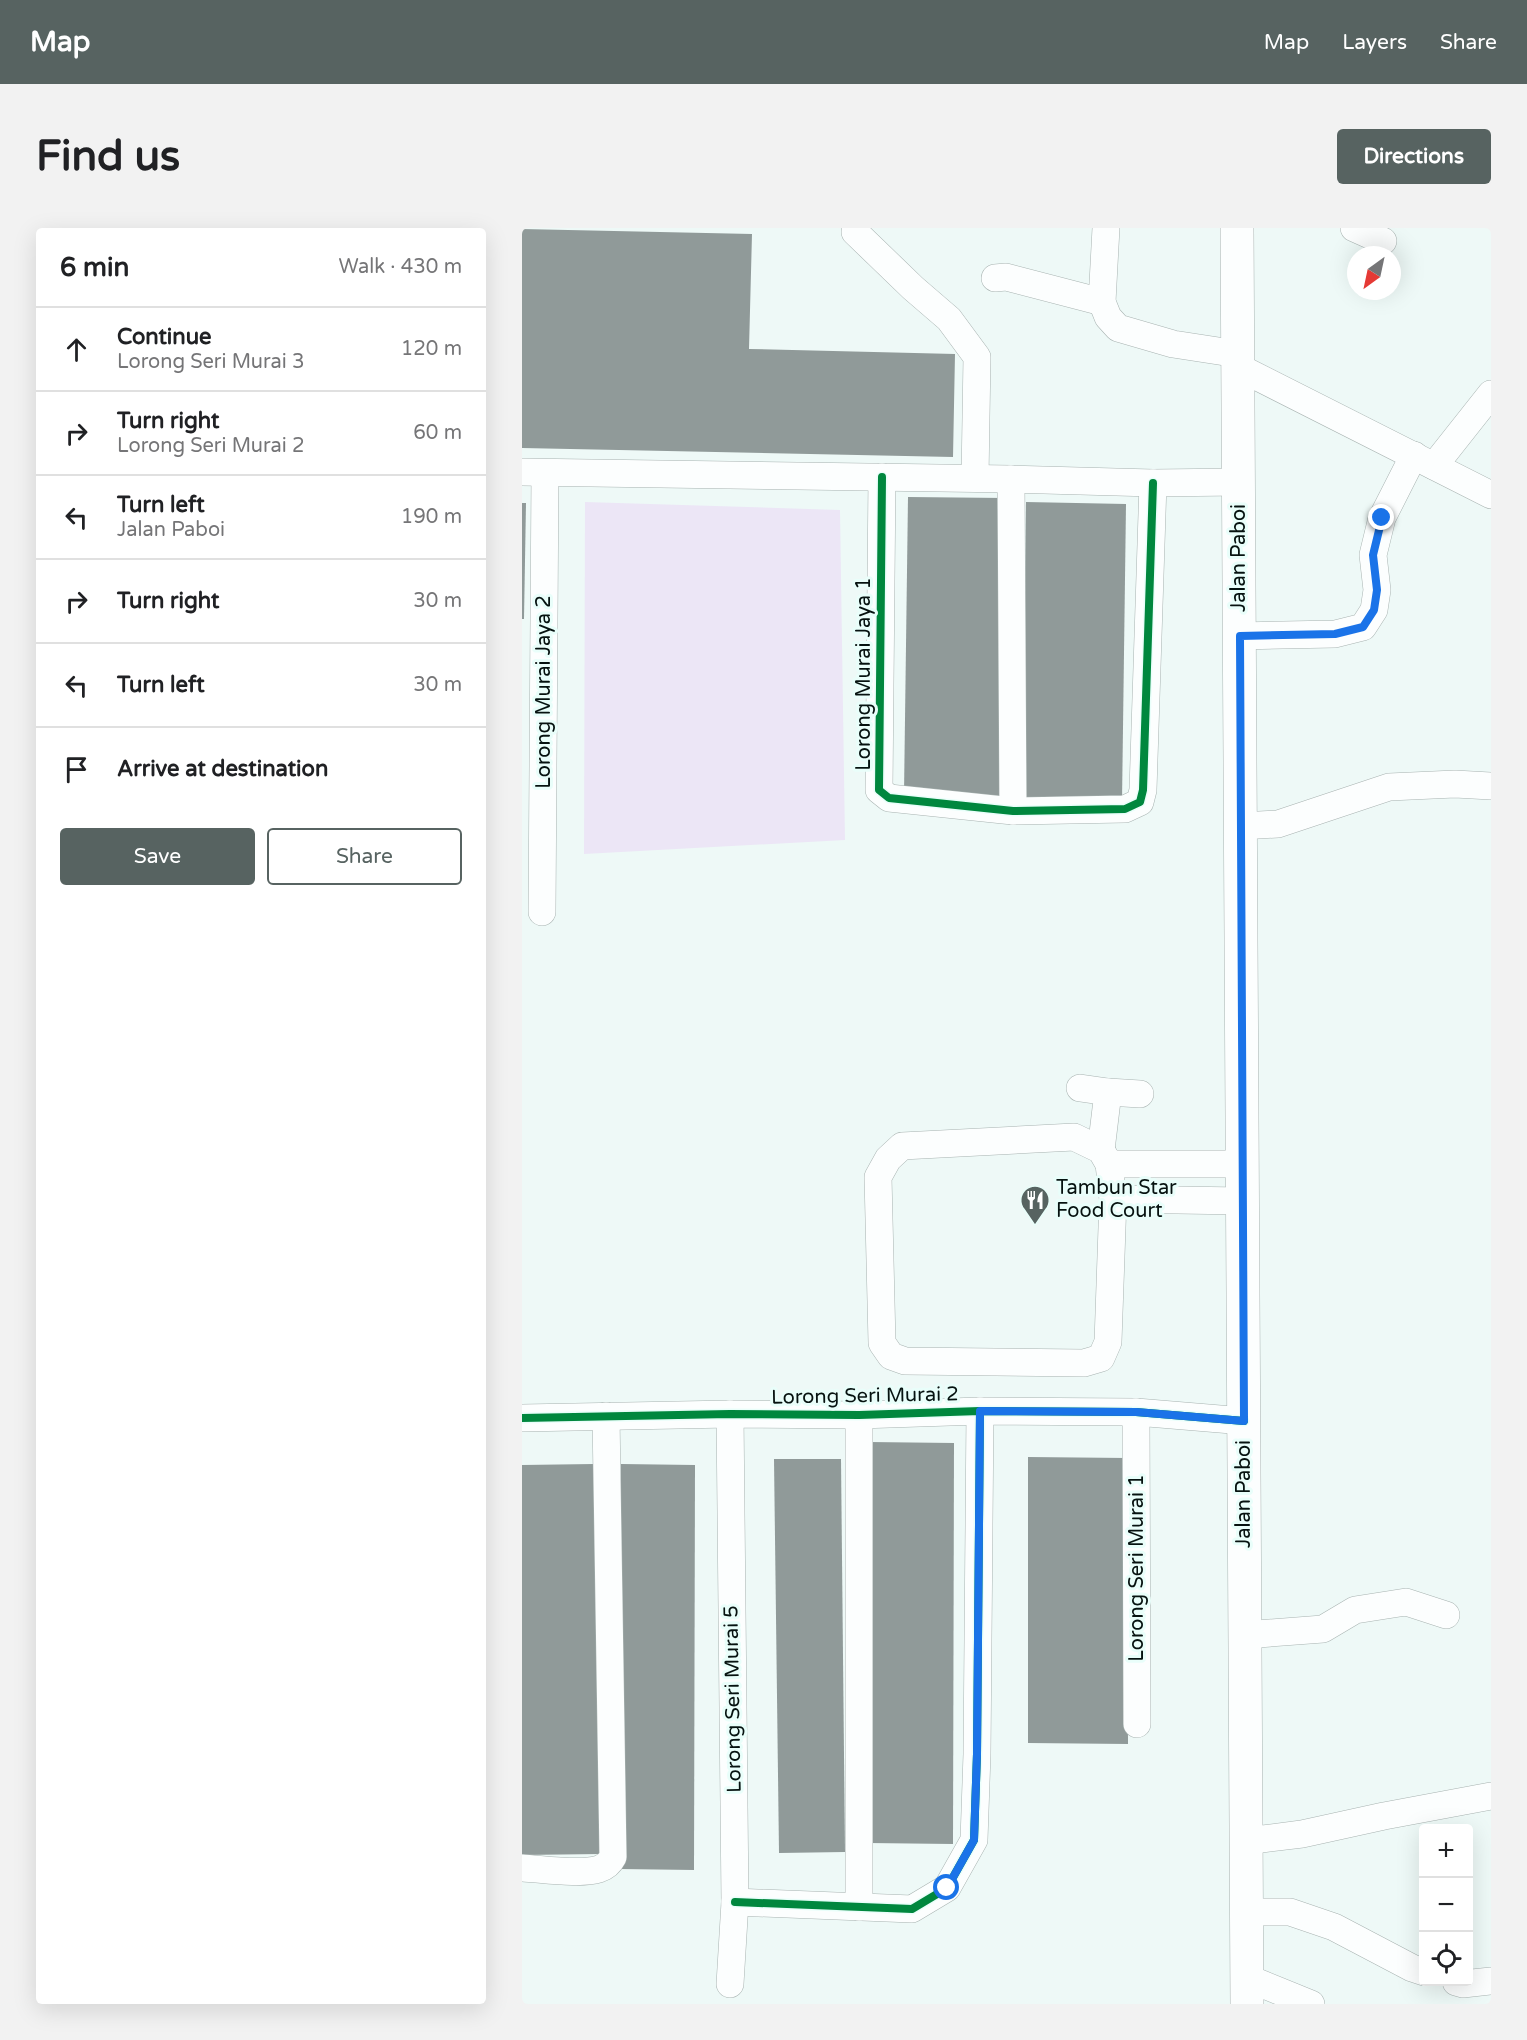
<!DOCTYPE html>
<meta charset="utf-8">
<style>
body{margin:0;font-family:"Varela Round",sans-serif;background:#f2f2f2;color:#202124}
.controls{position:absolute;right:18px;bottom:18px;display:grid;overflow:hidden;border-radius:6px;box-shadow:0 6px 24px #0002}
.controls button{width:54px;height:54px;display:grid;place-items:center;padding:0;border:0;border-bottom:2px solid #e0e0e0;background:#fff;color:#202124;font:30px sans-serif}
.compass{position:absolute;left:825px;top:18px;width:54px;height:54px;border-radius:50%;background:#fff;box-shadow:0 6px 24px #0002;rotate:213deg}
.stop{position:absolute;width:18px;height:18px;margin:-14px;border:4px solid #1a73e8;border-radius:50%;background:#fff}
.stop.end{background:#1a73e8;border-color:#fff;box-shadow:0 2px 6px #0008}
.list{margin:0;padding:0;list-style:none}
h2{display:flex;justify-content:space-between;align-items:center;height:78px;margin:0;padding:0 24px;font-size:26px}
h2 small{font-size:20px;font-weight:400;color:#757577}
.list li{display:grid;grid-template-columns:39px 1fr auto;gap:18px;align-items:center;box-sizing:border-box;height:84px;padding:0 24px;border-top:2px solid #e0e0e0}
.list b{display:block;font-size:22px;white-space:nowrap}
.list p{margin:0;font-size:20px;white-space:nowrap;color:#757577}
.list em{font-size:20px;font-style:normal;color:#757577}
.actions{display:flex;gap:12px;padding:18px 24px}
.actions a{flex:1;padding:14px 0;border:2px solid #576361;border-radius:6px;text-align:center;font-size:21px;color:#576361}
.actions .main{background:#576361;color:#fff}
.icon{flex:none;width:33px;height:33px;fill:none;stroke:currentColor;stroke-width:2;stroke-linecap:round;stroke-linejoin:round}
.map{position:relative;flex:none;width:969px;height:1776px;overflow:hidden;border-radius:6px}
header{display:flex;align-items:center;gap:36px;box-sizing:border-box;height:84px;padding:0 30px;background:#576361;color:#fff}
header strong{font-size:28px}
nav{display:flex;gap:33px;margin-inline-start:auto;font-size:21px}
.intro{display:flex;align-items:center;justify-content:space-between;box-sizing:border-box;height:144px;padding:0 36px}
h1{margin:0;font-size:42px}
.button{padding:15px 27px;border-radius:6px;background:#576361;color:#fff;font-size:21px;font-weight:700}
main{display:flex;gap:36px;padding:0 36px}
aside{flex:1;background:#fff;border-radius:6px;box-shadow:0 6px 24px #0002}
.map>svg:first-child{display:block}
</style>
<header>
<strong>Map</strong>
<nav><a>Map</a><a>Layers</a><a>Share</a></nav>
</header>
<div class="intro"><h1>Find us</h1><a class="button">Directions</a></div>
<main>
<aside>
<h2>6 min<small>Walk · 430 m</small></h2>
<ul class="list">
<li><svg class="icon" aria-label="ahead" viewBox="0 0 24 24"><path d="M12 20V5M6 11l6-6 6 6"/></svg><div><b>Continue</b><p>Lorong Seri Murai 3</p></div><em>120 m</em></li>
<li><svg class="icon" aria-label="right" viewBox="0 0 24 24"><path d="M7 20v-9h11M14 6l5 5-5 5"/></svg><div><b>Turn right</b><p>Lorong Seri Murai 2</p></div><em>60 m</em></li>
<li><svg class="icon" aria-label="left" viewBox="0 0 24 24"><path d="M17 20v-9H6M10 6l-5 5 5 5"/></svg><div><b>Turn left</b><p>Jalan Paboi</p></div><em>190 m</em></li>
<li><svg class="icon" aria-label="right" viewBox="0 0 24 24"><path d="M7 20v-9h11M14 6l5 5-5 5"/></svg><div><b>Turn right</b></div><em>30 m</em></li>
<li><svg class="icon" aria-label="left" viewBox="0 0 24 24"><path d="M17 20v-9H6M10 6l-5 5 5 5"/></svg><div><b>Turn left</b></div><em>30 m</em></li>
<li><svg class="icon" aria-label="arrive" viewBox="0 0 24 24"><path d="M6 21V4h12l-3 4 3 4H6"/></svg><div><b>Arrive at destination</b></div></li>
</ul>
<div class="actions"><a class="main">Save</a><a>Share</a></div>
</aside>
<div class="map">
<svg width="969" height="1776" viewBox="0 0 969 1776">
<rect width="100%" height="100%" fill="#eef9f7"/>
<path fill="#ece6f6" d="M63 274 318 282 323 612 62 626Z"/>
<g fill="#909a99">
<path d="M0 1 230 6 227 121 433 126 431 229 0 220Z"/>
<path d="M386 269 483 270 480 568 382 566Z"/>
<path d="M504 274 604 276 600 574 501 572Z"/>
<path d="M0 275H4L2 391H0Z"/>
<path d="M347 1214 432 1215 431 1616 346 1615Z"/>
<path d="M506 1229 605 1230 606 1516 506 1515Z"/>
<path d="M252 1231H319L323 1624 257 1625Z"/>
<path d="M72 1236 79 1626 0 1627V1237Z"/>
<path d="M99 1236 173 1237 172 1642 98 1641Z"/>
</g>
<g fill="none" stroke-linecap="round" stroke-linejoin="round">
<g stroke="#a8b3b1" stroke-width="28">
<g id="minor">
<path d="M584 0 580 74 586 89 596 100 651 116 716 126"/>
<path d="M832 0 861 13"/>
<path d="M333 4 391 60 427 91 455 129 453 250"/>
<path d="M473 50 484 49 580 74"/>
<path d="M716 139 969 267"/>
<path d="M912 238 969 166"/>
<path d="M0 244 489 251 631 255 717 254"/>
<path d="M360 249 357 562 367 570 491 583 603 581 618 574 621 562 631 255"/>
<path d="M489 251 491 583"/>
<path d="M718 408 813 406 841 399 852 382 855 362 851 327 860 290 892 227"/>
<path d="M719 598 756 596 867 559 933 556 969 558"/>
<path d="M20 684 23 245"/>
<path d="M558 860 586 864 579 922"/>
<path d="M586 864 618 866"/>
<path d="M552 909 579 922 587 936 591 971 586 1114 579 1130 562 1135 383 1133 369 1128 360 1115 356 949 366 931 380 918Z"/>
<path d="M587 936H719"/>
<path d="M591 971 720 973"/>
<path d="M614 1184 615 1496"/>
<path d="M208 1186 213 1674 208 1756"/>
<path d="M0 1190 208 1186 337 1187 458 1183 614 1184 722 1193"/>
<path d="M722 1407 801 1401 833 1382 884 1374 924 1387"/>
<path d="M724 1613 780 1606 862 1588 969 1568"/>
<path d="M0 1640C20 1641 59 1647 77 1641 83 1639 88 1635 91 1629L84 1188"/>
<path d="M213 1674 390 1681 425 1660 452 1612 455 1526 458 1183"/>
<path d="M337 1679V1187"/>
<path d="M725 1684H768L812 1699 890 1740 902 1744"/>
<path d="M725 1750 789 1776"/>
<path d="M934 1754 941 1756 969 1753"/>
</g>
</g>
<g stroke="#a8b3b1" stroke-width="34">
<path id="major" d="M715 0 725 1776"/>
</g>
<use href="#minor" stroke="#fcfefe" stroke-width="27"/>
<use href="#major" stroke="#fcfefe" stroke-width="33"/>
<g stroke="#e9fefa" stroke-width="11">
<g id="cycleway">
<path d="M360 249 357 562 367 570 491 583 603 581 618 574 621 562 631 255"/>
<path d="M0 1190 208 1186 337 1187 458 1183 614 1184 722 1193"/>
<path d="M213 1674 390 1681 425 1660 452 1612 455 1526 458 1183"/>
</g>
</g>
<use href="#cycleway" stroke="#00873e" stroke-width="8"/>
</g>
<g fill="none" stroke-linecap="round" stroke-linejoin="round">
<path stroke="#1a73e8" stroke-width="8" d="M425 1660 452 1612 455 1526 458 1183 614 1184 722 1193 718 408 813 406 841 399 852 382 855 362 851 327 860 290"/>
</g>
<defs>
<g id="restaurant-pin" transform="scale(1.5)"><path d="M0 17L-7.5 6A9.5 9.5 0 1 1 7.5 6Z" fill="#576361" stroke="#e9fefa"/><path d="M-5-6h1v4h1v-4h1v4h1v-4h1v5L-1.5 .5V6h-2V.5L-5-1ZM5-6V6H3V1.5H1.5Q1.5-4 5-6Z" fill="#fff"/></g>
</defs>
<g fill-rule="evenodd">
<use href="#restaurant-pin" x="513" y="972"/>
</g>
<g text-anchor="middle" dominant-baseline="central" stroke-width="6" stroke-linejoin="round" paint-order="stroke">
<g font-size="20" fill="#061210" stroke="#e9fefa">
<text transform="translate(717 330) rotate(-90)">Jalan Paboi</text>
<text transform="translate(342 446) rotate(-90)">Lorong Murai Jaya 1</text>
<text transform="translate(22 464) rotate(-90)">Lorong Murai Jaya 2</text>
<text transform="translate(343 1168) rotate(-1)">Lorong Seri Murai 2</text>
<text transform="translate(722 1266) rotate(-90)">Jalan Paboi</text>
<text transform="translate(615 1340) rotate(-90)">Lorong Seri Murai 1</text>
<text transform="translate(211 1471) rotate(-91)">Lorong Seri Murai 5</text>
</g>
<g font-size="20" fill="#061210" stroke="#e9fefa" text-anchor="start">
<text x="534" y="960">Tambun Star<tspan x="534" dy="23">Food Court</tspan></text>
</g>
</g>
</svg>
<div class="controls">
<button>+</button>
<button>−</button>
<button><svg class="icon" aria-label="locate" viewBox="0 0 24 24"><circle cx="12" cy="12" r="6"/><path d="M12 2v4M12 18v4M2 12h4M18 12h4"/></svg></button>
</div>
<svg class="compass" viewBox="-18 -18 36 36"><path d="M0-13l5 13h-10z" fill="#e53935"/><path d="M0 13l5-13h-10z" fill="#757577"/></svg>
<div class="stop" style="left:425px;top:1660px"></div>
<div class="stop end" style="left:860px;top:290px"></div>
</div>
</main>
